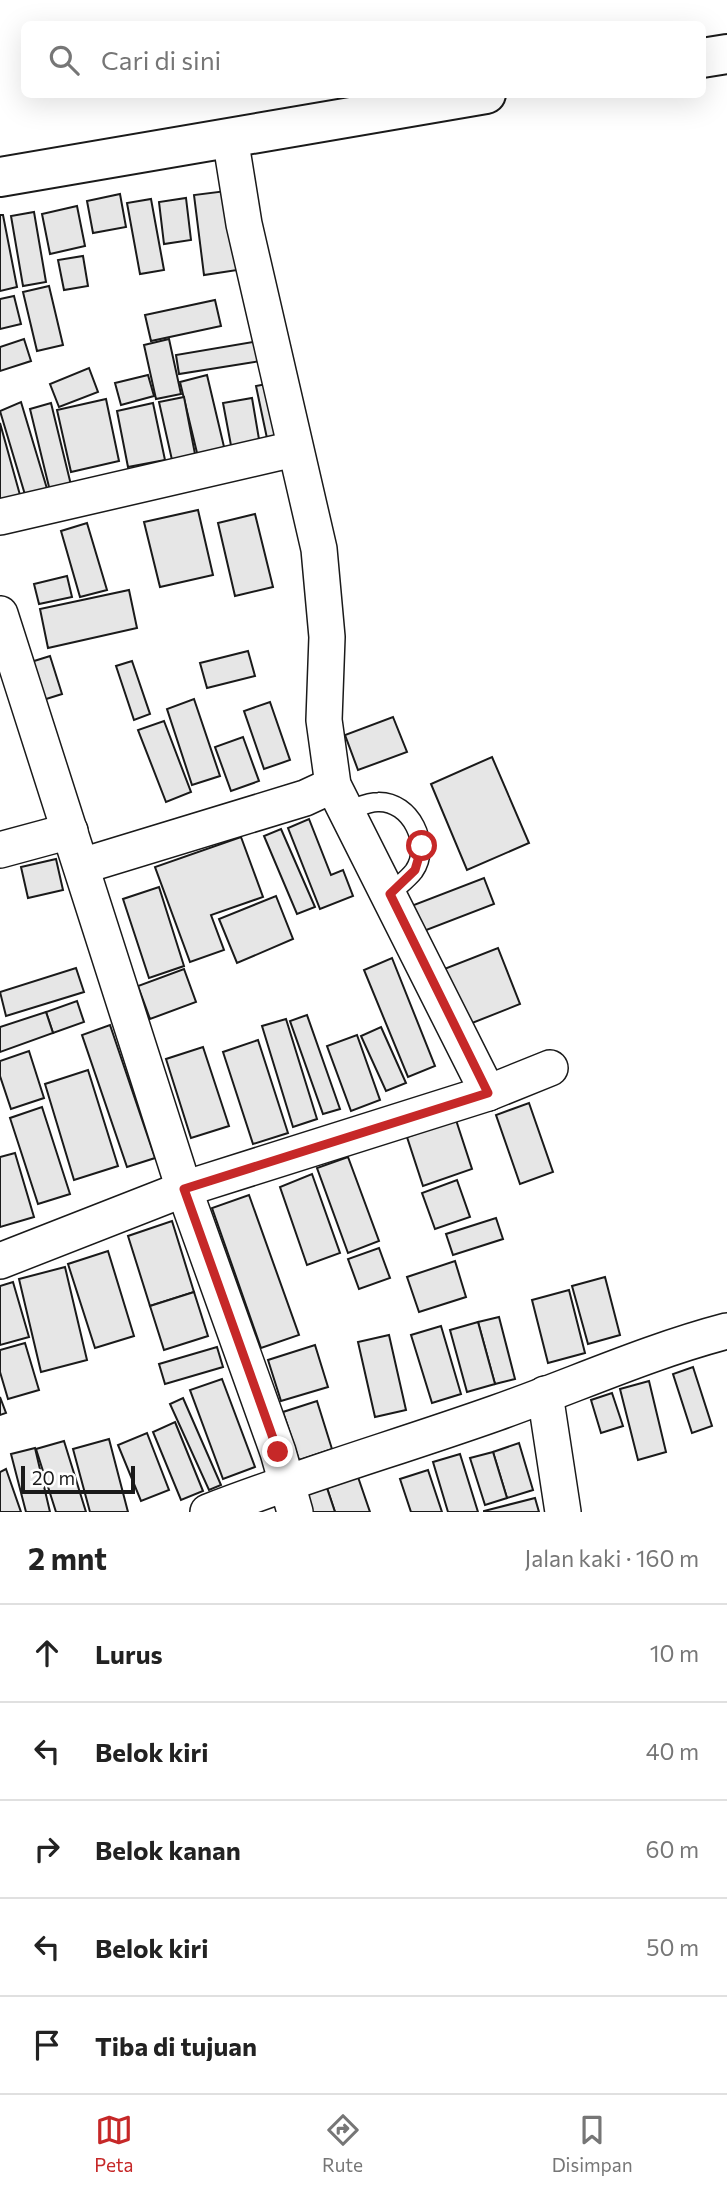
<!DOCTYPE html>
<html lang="id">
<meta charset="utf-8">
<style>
body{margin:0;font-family:Commissioner,sans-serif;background:#f2f2f2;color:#222}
.scale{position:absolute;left:21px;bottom:18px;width:114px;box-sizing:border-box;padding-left:7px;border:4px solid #1a1a1a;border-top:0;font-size:19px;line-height:24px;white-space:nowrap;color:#1a1a1a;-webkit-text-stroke:5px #fff;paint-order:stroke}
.stop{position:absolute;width:21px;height:21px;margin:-16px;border:5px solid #c62828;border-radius:50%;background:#fff}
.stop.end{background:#c62828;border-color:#fff;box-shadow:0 2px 7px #0008}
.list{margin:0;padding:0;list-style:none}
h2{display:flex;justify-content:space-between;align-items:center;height:91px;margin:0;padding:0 28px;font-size:30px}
h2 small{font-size:23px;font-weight:400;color:#767676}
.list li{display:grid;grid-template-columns:46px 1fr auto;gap:21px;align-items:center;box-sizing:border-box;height:98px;padding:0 28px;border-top:2px solid #e0e0e0}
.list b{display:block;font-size:26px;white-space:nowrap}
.list em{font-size:23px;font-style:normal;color:#767676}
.icon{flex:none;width:38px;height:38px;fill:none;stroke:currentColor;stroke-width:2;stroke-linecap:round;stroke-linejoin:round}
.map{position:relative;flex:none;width:727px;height:1512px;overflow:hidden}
.search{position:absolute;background:#fff;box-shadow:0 7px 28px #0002;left:21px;right:21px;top:21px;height:77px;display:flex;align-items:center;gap:18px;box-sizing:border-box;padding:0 24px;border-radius:10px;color:#767676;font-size:26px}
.sheet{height:581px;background:#fff}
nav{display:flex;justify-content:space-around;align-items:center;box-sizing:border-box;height:98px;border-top:2px solid #e0e0e0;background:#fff;font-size:19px;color:#767676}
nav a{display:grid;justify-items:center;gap:4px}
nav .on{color:#c62828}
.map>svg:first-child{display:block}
</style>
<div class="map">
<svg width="727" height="1512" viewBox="0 0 727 1512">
<rect width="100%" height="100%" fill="#fff"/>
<g fill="#e6e6e6" stroke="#1a1a1a" stroke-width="2">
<path d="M234 190 244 269 204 275 194 195Z"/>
<path d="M120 194 126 227 93 233 87 201Z"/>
<path d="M186 198 191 240 164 244 159 202Z"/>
<path d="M151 199 164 270 140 274 127 203Z"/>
<path d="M77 206 85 246 50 254 42 214Z"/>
<path d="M34 212 46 282 23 286 11 216Z"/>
<path d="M0 215H3L17 287 0 291Z"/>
<path d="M83 256 88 286 64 290 58 260Z"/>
<path d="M49 286 63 345 37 351 23 292Z"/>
<path d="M14 296 21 324 0 329V299Z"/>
<path d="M215 300 221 326 151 341 145 315Z"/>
<path d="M24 339 31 361 0 371V347Z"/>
<path d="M169 339 181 394 156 399 144 345Z"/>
<path d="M265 340 267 360 179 374 176 355Z"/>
<path d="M89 368 98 392 59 407 50 384Z"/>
<path d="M148 375 154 396 121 405 115 383Z"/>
<path d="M207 375 225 451 198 457 180 382Z"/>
<path d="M277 382 288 439 268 443 256 386Z"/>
<path d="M184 397 195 454 172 460 159 402Z"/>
<path d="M252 398 261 451 233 456 223 403Z"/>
<path d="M106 399 119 461 71 472 57 410Z"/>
<path d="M21 402 48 492 26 498 0 411Z"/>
<path d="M51 403 71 485 50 491 30 409Z"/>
<path d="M153 403 165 460 128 467 117 411Z"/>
<path d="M0 423 20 495 0 501Z"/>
<path d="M198 510 213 575 160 587 144 522Z"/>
<path d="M255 514 273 587 235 596 218 523Z"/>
<path d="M87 523 107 590 80 597 61 531Z"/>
<path d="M67 576 72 597 39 604 34 584Z"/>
<path d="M129 590 137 628 48 648 40 609Z"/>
<path d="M248 651 255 676 207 688 200 663Z"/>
<path d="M50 656 62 694 43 700 31 662Z"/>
<path d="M132 661 150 714 134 720 116 666Z"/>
<path d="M194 699 220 776 192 785 167 709Z"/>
<path d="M270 702 290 760 264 769 244 711Z"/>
<path d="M393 717 407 752 358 770 345 735Z"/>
<path d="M164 721 191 792 166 802 138 730Z"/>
<path d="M243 737 259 781 231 791 215 747Z"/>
<path d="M492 757 529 843 467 870 431 784Z"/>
<path d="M309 819 331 875 343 870 353 896 320 909 288 828Z"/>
<path d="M281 829 315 907 297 914 264 836Z"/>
<path d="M241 837 263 897 211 915 224 950 190 962 155 867Z"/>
<path d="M56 859 63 890 28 898 21 867Z"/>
<path d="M484 878 494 904 416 934 406 908Z"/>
<path d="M159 887 184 966 149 978 123 899Z"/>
<path d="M276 896 293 939 237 963 219 919Z"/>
<path d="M498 948 520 1004 457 1029 434 973Z"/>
<path d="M392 958 435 1066 408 1077 364 970Z"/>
<path d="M76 968 84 992 6 1016 0 992Z"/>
<path d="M184 969 196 1002 150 1019 138 986Z"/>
<path d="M77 1001 84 1022 53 1033 46 1012Z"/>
<path d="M46 1012 53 1033 0 1052V1027Z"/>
<path d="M307 1015 340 1109 323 1114 290 1021Z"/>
<path d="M286 1019 317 1119 293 1127 262 1026Z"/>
<path d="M110 1025 155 1158 127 1167 82 1035Z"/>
<path d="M381 1027 406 1083 386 1091 361 1036Z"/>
<path d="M357 1035 380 1100 351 1111 327 1046Z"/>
<path d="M258 1040 288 1133 253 1144 223 1052Z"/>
<path d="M203 1047 229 1126 191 1138 166 1059Z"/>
<path d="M29 1051 44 1098 11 1109 0 1076V1061Z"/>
<path d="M88 1070 118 1166 74 1180 45 1084Z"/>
<path d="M529 1103 553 1172 520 1184 496 1115Z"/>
<path d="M42 1107 70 1194 38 1204 10 1118Z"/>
<path d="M456 1120 472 1169 423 1186 407 1137Z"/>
<path d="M15 1153 34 1217 0 1227V1157Z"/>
<path d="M348 1157 379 1241 348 1253 317 1168Z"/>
<path d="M312 1174 340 1253 307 1265 280 1187Z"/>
<path d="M457 1180 470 1217 435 1229 422 1193Z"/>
<path d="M249 1195 299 1335 261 1348 212 1208Z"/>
<path d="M496 1218 503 1239 453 1255 446 1234Z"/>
<path d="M172 1221 194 1292 150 1306 128 1236Z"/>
<path d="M379 1248 390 1278 359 1289 348 1259Z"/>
<path d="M108 1251 134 1336 95 1348 68 1264Z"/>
<path d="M455 1261 466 1297 419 1312 407 1277Z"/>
<path d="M65 1267 87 1360 41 1372 19 1279Z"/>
<path d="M605 1277 620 1335 588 1344 572 1286Z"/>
<path d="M13 1282 29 1337 0 1345V1286Z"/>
<path d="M569 1290 585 1353 548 1363 532 1300Z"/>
<path d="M194 1292 208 1336 164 1350 150 1306Z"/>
<path d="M499 1317 515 1379 495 1384 478 1322Z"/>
<path d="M478 1322 495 1384 467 1392 450 1330Z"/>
<path d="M441 1326 461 1394 432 1403 411 1335Z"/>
<path d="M389 1335 406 1410 375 1417 358 1342Z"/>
<path d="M25 1343 39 1390 8 1399 0 1372V1350Z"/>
<path d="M315 1345 328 1387 281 1401 268 1360Z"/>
<path d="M217 1347 223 1367 165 1384 159 1364Z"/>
<path d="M693 1367 712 1426 692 1433 673 1374Z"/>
<path d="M222 1379 255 1467 223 1479 190 1390Z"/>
<path d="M649 1381 666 1452 638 1460 620 1389Z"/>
<path d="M612 1393 623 1426 601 1433 591 1400Z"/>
<path d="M0 1397 6 1413 0 1415Z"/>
<path d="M183 1398 221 1485 209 1490 170 1404Z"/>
<path d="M317 1401 332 1449 299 1460 283 1412Z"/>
<path d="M175 1422 203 1491 181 1500 153 1432Z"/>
<path d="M147 1433 169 1490 141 1501 118 1445Z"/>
<path d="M109 1439 128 1512H90L73 1449Z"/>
<path d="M64 1441 86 1512H56L36 1449Z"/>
<path d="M519 1443 533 1490 507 1498 493 1452Z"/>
<path d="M35 1448 50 1512H26L11 1454Z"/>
<path d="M493 1452 507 1498 485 1505 470 1458Z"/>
<path d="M460 1454 478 1512H448L433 1462Z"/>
<path d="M6 1469 21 1512H0V1472Z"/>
<path d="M428 1470 442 1512H411L400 1479Z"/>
<path d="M358 1477 370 1512H335L327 1488Z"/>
<path d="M327 1488 335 1512H305L300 1497Z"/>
<path d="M535 1498 539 1512H484V1511Z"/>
</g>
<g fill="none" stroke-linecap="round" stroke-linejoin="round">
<g stroke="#1a1a1a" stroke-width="21">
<path id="lane" d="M346 811C356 808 368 802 378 802 411 801 432 845 414 871 408 879 397 887 390 894"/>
</g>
<g stroke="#1a1a1a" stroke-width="38">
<g id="street">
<path d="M230 137 244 224 319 549 327 637 324 720 333 785 488 1093"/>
<path d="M0 517 294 449"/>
<path d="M0 614 184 1189 278 1452 295 1512"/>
<path d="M0 850 70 831"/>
<path d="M82 866 305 798 333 785"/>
<path d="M0 1261 184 1189 488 1093 550 1068"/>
<path d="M545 1394 563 1512"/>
<path d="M208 1512C303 1475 400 1447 496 1413 573 1386 647 1352 727 1331"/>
</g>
</g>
<g stroke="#1a1a1a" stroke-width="42">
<g id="secondary">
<path d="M702 58 727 54"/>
<path d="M0 177 486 94"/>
</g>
</g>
<use href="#lane" stroke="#fff" stroke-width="18"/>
<use href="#street" stroke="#fff" stroke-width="35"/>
<use href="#secondary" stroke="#fff" stroke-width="38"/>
</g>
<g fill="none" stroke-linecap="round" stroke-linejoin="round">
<path stroke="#c62828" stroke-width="9" d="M278 1452 184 1189 488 1093 390 894 415 870 422 846"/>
</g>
</svg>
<div class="scale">20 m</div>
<div class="stop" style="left:422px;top:846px"></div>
<div class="stop end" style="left:278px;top:1452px"></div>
<div class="search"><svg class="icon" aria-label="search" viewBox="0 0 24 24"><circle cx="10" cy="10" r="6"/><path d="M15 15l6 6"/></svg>Cari di sini</div>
</div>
<section class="sheet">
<h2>2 mnt<small>Jalan kaki · 160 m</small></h2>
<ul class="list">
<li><svg class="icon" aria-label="ahead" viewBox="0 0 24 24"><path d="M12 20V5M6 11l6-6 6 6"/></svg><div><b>Lurus</b></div><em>10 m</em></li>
<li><svg class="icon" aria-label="left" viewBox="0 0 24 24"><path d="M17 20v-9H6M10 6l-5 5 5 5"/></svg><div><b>Belok kiri</b></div><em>40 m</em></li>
<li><svg class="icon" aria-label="right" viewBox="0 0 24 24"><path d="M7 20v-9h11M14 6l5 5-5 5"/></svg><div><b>Belok kanan</b></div><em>60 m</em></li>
<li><svg class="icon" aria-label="left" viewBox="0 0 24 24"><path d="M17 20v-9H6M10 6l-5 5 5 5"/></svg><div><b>Belok kiri</b></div><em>50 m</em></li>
<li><svg class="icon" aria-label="arrive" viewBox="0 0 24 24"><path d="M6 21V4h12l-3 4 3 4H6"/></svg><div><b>Tiba di tujuan</b></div></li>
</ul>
</section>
<nav>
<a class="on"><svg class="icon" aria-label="map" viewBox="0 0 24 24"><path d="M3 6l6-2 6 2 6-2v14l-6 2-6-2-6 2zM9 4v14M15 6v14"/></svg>Peta</a>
<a><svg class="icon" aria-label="directions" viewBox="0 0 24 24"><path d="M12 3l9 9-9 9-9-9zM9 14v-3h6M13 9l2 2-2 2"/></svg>Rute</a>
<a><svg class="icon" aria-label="saved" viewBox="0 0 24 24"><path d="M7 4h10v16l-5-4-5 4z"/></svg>Disimpan</a>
</nav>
